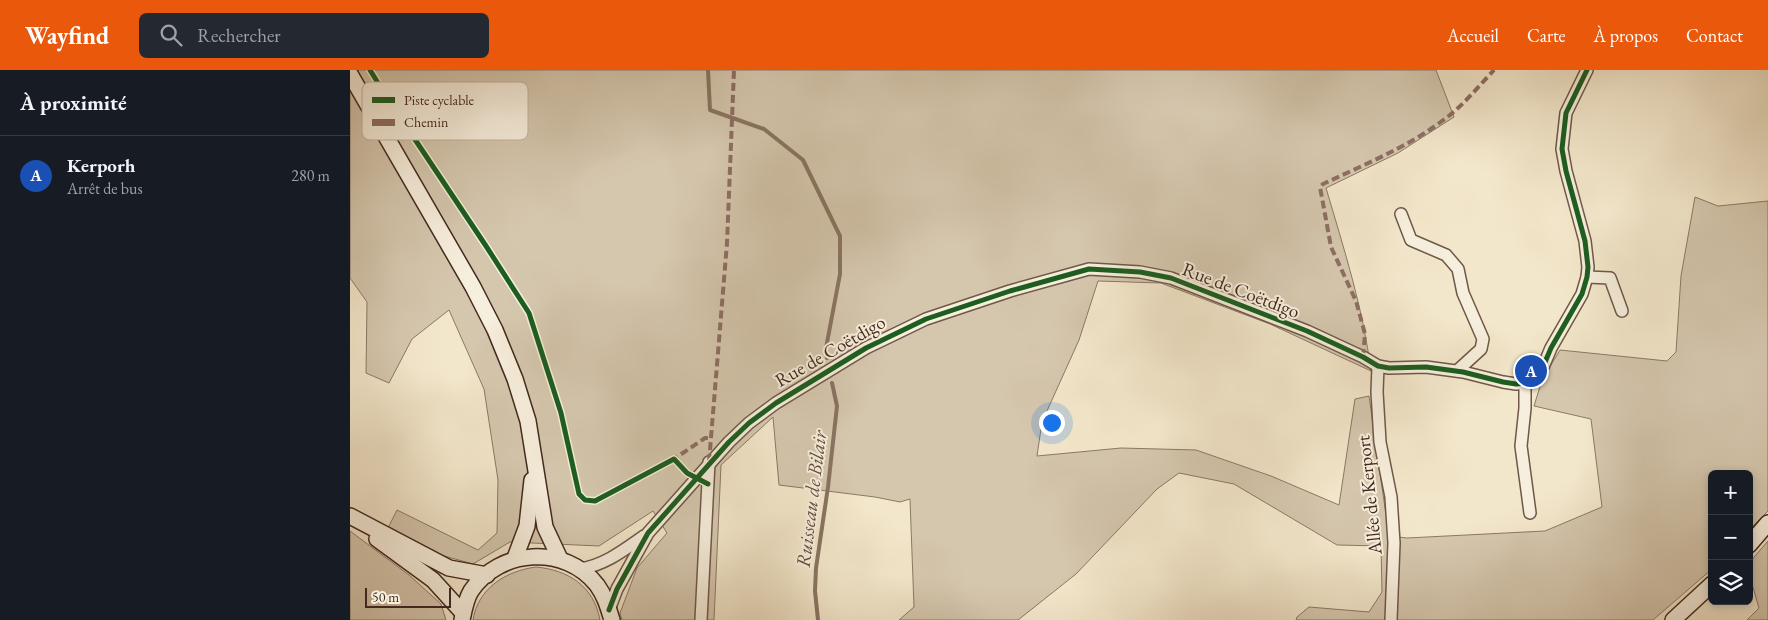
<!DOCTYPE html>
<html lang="fr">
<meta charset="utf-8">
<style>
body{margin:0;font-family:"EB Garamond",serif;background:#242831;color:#f1f3f6}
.controls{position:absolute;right:15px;bottom:15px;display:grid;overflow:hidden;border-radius:8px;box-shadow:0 2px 8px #0003}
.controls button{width:45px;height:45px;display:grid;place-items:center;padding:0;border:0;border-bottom:1px solid #363941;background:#171b24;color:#f1f3f6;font:25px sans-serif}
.scale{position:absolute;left:15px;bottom:12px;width:86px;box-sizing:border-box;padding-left:5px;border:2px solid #43291e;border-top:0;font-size:14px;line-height:18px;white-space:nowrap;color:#43291e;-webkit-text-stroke:4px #f7efdd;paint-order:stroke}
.you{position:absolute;left:701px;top:352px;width:18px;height:18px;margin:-12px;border:4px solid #fff;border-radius:50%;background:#1a73e8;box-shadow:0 0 0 8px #1a73e833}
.badge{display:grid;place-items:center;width:32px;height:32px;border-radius:50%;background:#ea580c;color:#fff;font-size:16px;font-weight:700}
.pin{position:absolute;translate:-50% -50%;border:2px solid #fff;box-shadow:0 1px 5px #0006}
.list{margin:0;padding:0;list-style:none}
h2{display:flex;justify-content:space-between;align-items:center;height:65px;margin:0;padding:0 20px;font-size:21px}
h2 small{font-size:16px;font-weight:400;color:#9ea1a6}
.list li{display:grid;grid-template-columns:32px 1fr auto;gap:15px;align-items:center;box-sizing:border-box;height:80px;padding:0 20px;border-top:1px solid #363941}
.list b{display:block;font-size:19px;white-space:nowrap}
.list p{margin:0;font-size:16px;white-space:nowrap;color:#9ea1a6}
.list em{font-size:16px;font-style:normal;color:#9ea1a6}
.icon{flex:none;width:28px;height:28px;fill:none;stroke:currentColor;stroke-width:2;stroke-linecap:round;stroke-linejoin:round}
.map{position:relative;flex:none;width:1418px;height:550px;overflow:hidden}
header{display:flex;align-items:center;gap:30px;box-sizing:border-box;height:70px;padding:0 25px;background:#ea580c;color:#fff}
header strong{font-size:24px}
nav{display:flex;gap:28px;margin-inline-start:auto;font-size:18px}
.search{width:350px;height:45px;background:#242831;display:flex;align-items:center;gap:12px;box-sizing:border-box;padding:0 18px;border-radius:8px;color:#9ea1a6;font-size:19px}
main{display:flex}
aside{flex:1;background:#171b24}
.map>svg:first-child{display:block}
</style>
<header>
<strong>Wayfind</strong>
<div class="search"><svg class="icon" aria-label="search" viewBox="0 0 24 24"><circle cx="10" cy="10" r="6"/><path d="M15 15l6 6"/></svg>Rechercher</div>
<nav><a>Accueil</a><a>Carte</a><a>À propos</a><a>Contact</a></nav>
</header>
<main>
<aside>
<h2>À proximité<small></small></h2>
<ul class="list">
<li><span class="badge" style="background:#1a4fb4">A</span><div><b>Kerporh</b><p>Arrêt de bus</p></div><em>280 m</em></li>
</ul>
</aside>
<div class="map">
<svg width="1418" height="550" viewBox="0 0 1418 550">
<rect width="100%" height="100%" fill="#f3e7cb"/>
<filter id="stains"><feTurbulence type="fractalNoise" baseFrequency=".004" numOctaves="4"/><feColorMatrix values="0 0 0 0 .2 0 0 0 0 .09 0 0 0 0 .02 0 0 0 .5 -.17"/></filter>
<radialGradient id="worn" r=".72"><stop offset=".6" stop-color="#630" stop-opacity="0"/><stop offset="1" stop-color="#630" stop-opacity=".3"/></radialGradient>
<g fill="#d5c7ae" stroke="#8c7866">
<path d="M0 0H1086L1104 47 1048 83 976 118C994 179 1013 238 1021 301L920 254 811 213 748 211 729 270 692 352 687 386 771 378 846 380 921 406 989 435 1005 329 1019 326 1039 466 1057 468 1195 461 1252 437 1241 349 1184 336 1192 310 1210 280 1317 291 1326 282 1331 206 1345 127 1368 136 1418 131V441L1399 460V404H1362V499L1303 550H946L947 547 959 537 1019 542 1032 522 1031 476 987 475 884 414 829 403 807 419 726 504 668 550H549L564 537 560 429 550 432 525 427 429 415 423 347 371 395 364 550H272L270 543 287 498 317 463 303 441 249 476 160 472 123 494 87 484 38 458 47 440 128 480 147 463 148 410 134 319 99 240 62 269 39 313 16 303 17 232 0 208Z"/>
<path d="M0 461 59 505 91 534 96 550H0Z"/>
<path d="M1418 471V550H1397L1409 538 1399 504V493Z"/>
<path d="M186 497C218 500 244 516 250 550H123C128 518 156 501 186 497Z"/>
</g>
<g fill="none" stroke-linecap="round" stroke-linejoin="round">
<g stroke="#897462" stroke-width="4">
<path d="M358 0 360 40 414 59 453 90 490 166V204L476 278 477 288"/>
<path d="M468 550 465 521 466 498 478 417 487 336 482 313"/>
</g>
<g stroke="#6f5849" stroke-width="14">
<g id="street">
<path d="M1051 144 1061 170 1096 185 1108 199 1113 223 1133 269 1131 279 1107 301"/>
<path d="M1237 207 1260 208 1272 241"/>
<path d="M1028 296 1027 322 1030 372 1041 427 1044 473 1041 550"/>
<path d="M1175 313V338L1171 376 1180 443"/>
<path d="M230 499C255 495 274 480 294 466"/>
<path d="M259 540 267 519 298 463 379 372 399 353 426 333 516 278 576 249 660 221 739 199 790 202 821 208 957 261 1013 287 1028 296 1039 298 1076 297 1113 302 1153 312 1166 314 1175 313 1190 304 1201 278 1232 224 1237 207 1238 197 1235 171 1216 101 1212 79 1216 43 1237 0"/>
<path d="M351 550 359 392"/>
</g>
</g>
<g stroke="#43291e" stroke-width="18">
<g id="secondary">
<path d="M0 4 123 217 145 260 165 309 178 351 195 457 210 489"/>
<path d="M0 446 99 498 137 505"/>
<path d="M27 469 83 510 113 543"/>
<path d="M1399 475 1418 453"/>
<path d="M165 488 177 456 182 410"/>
<path d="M112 550C114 540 116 529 121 521 149 479 215 474 247 515 255 526 258 537 262 550"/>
<path d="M1323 550 1362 514"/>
</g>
</g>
<use href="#street" stroke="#f7efdd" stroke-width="11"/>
<use href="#secondary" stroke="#f7efdd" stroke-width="15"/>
<g stroke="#8d6e63" stroke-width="4" stroke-dasharray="8 4" stroke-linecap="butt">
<path d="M19 37 36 26"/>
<path d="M1013 287 1015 264 1006 231 981 177 970 117 973 114C1013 95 1056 78 1092 51 1112 37 1127 18 1144 0"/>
<path d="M321 391 355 368H361"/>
<path d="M359 392 377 173 384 0"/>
</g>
<g stroke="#f7efdd" stroke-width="8">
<g id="cycleway">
<path d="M20 0 36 26 136 176 179 243 211 343 229 424 235 430 245 431 324 389 337 403 358 414"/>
<path d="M259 540 267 519 298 463 379 372 399 353 426 333 516 278 576 249 660 221 739 199 790 202 821 208 957 261 1013 287 1028 296 1039 298 1076 297 1113 302 1153 312 1166 314 1175 313 1190 304 1201 278 1232 224 1237 207 1238 197 1235 171 1216 101 1212 79 1216 43 1237 0"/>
</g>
</g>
<use href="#cycleway" stroke="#1b5e20" stroke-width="5"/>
</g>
<g text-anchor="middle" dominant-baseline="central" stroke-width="4" stroke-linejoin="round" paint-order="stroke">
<g font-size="19" fill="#43291e" stroke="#f7efdd">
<text transform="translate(891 220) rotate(21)">Rue de Coëtdigo</text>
<text transform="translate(480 281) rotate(-30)">Rue de Coëtdigo</text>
<text transform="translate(1019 425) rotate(-96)">Allée de Kerport</text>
</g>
<g font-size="20" font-style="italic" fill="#664e40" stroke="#f7efdd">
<text transform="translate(461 429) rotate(-83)">Ruisseau de Bilair</text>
</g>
</g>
<rect x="12" y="12" width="166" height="58" rx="8" fill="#f7efdd" stroke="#c1b4a4" stroke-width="1"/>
<rect x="22" y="27" width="23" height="6" fill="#1b5e20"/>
<rect x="22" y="49" width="23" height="7" fill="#8d6e63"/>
<g font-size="14" fill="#43291e">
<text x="54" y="35">Piste cyclable</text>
<text x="54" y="57">Chemin</text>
</g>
<rect width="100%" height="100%" filter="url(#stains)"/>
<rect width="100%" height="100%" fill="url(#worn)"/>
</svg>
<div class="controls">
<button>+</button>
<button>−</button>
<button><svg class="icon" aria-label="layers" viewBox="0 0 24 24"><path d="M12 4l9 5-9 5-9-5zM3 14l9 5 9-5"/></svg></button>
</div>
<div class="scale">50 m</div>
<div class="you"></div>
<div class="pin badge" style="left:1181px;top:301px;background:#1a4fb4">A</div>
</div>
</main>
